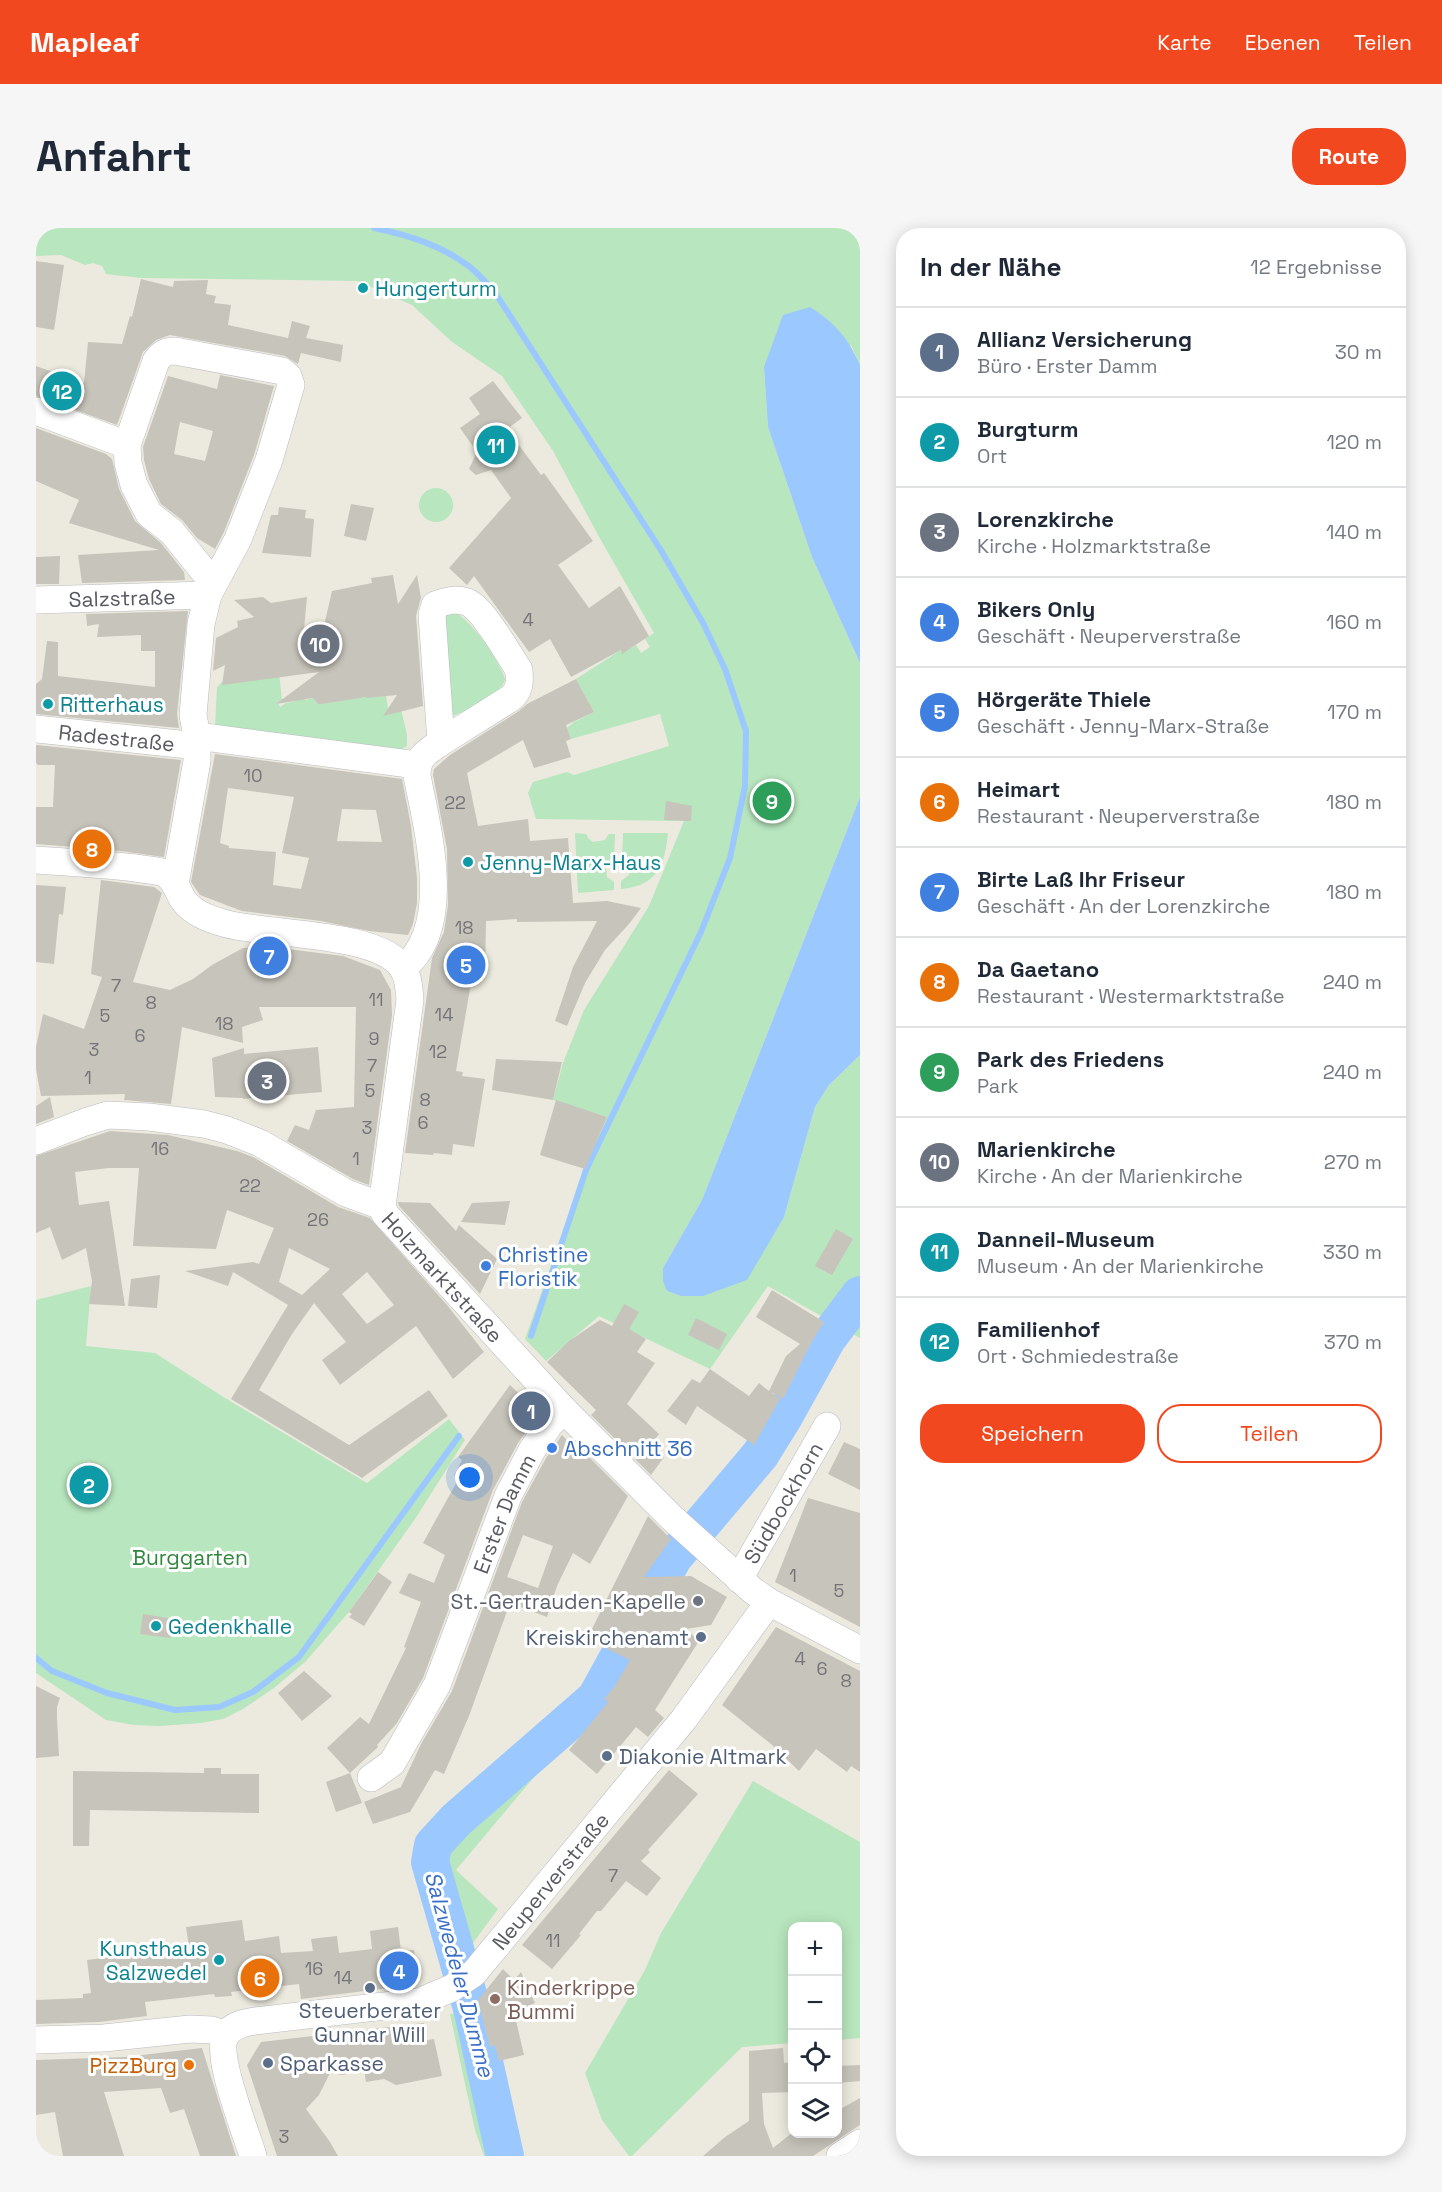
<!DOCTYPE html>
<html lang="de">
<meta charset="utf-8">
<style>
body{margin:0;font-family:"Space Grotesk",sans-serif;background:#f6f6f7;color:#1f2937}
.controls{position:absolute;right:18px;bottom:18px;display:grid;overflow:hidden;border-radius:12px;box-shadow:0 3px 15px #0003}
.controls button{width:54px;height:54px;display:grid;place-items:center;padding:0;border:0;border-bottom:2px solid #e0e1e3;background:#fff;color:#1f2937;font:30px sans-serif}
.you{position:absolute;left:434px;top:1250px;width:21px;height:21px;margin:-15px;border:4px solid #fff;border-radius:50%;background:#1a73e8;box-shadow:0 0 0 9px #1a73e833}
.badge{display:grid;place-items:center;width:39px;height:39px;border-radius:50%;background:#f1481f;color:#fff;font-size:20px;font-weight:700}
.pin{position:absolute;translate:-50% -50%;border:3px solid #fff;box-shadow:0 2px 6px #0006}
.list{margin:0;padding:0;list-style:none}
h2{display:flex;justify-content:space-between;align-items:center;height:78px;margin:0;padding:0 24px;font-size:26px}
h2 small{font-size:20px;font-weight:400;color:#747a83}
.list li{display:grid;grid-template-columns:39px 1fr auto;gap:18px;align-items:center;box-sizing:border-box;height:90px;padding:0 24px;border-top:2px solid #e0e1e3}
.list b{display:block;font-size:22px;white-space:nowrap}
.list p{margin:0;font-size:20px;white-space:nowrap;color:#747a83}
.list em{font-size:20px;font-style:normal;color:#747a83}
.actions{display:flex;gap:12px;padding:18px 24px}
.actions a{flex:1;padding:14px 0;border:2px solid #f1481f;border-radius:24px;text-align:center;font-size:21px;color:#f1481f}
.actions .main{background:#f1481f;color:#fff}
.icon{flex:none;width:33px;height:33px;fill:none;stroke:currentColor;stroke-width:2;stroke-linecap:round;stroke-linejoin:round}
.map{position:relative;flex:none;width:824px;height:1928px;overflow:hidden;border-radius:24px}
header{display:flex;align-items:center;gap:36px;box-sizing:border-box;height:84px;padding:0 30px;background:#f1481f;color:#fff}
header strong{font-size:28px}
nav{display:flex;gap:33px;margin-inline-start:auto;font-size:21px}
.intro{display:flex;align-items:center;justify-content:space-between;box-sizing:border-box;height:144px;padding:0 36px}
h1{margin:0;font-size:42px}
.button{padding:15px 27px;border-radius:24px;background:#f1481f;color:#fff;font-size:21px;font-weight:700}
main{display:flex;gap:36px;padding:0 36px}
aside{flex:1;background:#fff;border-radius:24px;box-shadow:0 3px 15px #0003}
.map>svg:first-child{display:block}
</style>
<header>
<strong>Mapleaf</strong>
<nav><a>Karte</a><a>Ebenen</a><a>Teilen</a></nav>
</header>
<div class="intro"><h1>Anfahrt</h1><a class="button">Route</a></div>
<main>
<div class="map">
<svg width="824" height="1928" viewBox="0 0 824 1928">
<rect width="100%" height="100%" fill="#eceade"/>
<g fill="#b8e6be">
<path d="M0 0H824V137L815 117 728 139 732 199 776 329 824 435V569L666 972 627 1040 631 1063 645 1068H667L748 989 779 879 793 857 824 827V1110L732 1058 674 1141 563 1088 510 1133 489 1111 549 941 571 889 517 872 527 835 548 782 613 678 648 593 500 591 492 565 497 554 531 544 538 547 633 518 624 486 535 511 531 500 538 494 558 484 540 451 585 422 587 425 600 417 605 425 614 419 609 411 618 405 562 307 517 223 466 148 416 114 376 77 322 53 105 50 70 46 66 38 57 35 49 37 25 27 0 28Z"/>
<circle cx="400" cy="277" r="17"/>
<path d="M419 384C438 396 461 429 469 451 467 466 429 485 415 488L398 390Z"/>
<path d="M243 444 246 472 242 475 244 479 250 475 259 473 261 470 267 469 269 472 277 470 282 476 298 474 297 471 350 468 352 481 350 486 352 487 355 483 365 481 371 507V518L366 521H361L179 499 181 459 186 454Z"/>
<path d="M539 605 550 606 552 610 557 614 569 612 573 606H579L578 632 570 639 571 649 578 654V662L542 665Z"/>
<path d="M587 605H632C629 637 621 658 585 661V653L593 647 592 638 586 633Z"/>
<path d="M55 1058 50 1118 119 1125 189 1170 331 1255 413 1191 429 1212 379 1291 313 1384 269 1434 238 1460 207 1481 187 1491 165 1495 123 1498 98 1497 70 1492 0 1445V1072Z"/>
<path d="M508 1505 525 1517 420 1642 462 1681 437 1715 417 1734 383 1640 390 1611 443 1562 499 1516Z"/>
<path d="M717 1553 824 1614V1810L802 1812V1698H756V1815L706 1819 596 1928H593L566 1892 549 1845 609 1742 625 1705Z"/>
<path d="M443 1782 478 1928H448L439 1902 414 1786Z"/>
</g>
<g fill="#9bc8ff">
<path d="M774 79C799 95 812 110 824 137V435L776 329 732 199 728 139 747 87Z"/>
<path d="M824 569V827L793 857 779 879 748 989 711 1052 667 1068H645L631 1063 627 1053V1040L666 972Z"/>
</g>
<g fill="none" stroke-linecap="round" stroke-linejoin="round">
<g stroke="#9bc8ff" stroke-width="6">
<path d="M338 0C372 7 405 17 434 39 443 46 452 57 460 66L626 324 667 395 689 441 710 503 709 558 694 630 665 704 550 942 495 1108"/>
<path d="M0 1430 16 1443 71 1465 139 1482 183 1479 217 1464 263 1429 423 1208"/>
</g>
<path stroke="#9bc8ff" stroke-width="38" d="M469 1928 437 1784 394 1634 397 1617 420 1592 560 1470 637 1330 724 1227 747 1190 791 1111 824 1067"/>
</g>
<g fill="#c7c4bb" fill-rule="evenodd">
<path d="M0 33 28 37 18 102 0 99Z"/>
<path d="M105 51 137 59 138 53 172 52 170 66 180 68 178 75 195 77 192 97 252 110 256 93 274 98 270 110 307 117 305 134 265 125 262 136 249 128 134 107 120 112 107 124 81 197 0 168V138L48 155 52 114 86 116 94 88 96 89Z"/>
<path d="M184 147 238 158 218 227 188 304 179 321 161 310 146 292 125 276 113 251 108 232 107 219 132 148 181 161ZM144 194 177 203 169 233 138 226Z"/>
<path d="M457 153 486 190 471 201 505 247 508 245 557 313 522 337 553 380 584 358 613 408 586 426 585 422 535 449 514 411 493 424 438 348 431 357 413 340 475 270 455 242 440 247 433 241 441 224 424 200 444 186 433 170Z"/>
<path d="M0 200 70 226 76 231 83 261 99 293 125 315 148 344 149 352 46 355 42 327 123 322 33 295 43 272 0 253Z"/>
<path d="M315 276 338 280 330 313 308 308Z"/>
<path d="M243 279 270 282 269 290 278 291 275 329 226 325 235 287H242Z"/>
<path d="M24 328 23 356H0V329Z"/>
<path d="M357 347 362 376 381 347 385 370 380 388 387 478 347 488 361 467 330 470V469L286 476H282L277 470 240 476 283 444 186 457 189 437 177 443 180 410 202 399 201 393 218 389 198 372 227 369 235 375 271 369 267 412 284 415 296 363 336 355 335 350Z"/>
<path d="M152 383 141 486 143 500 0 486V456L6 451 11 413 22 414V448L119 459V423H105V407L61 409 63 396 51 398 50 386Z"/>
<path d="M540 451 558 484 530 497 535 511 530 513 535 529 498 540 487 512 431 545 442 598 492 591 494 613 532 610 537 675 571 673 605 680 593 696 569 722 549 755 531 798 519 793 537 739 561 693 481 694V691L450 693 449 744 437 743 420 843 427 844 426 848 449 851 438 919 417 916 416 927 398 925 397 927 369 925 396 730 408 704 412 677 411 621 397 547 398 541 414 527 483 483 491 476Z"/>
<path d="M0 517 145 532 128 629 77 622 0 616V579H17L19 537H2L0 535Z"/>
<path d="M179 526 366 551 375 598 381 650V675L377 696 372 707 333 703 285 693 206 683 164 667 155 654ZM192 560 258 569 246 625 273 630 265 661 237 657 240 624 193 620V618L184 615ZM306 581 340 582 346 614 301 613Z"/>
<path d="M630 573 656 578 655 593 628 592Z"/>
<path d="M65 652 118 659 126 665 97 754 134 762 157 751 176 737 207 720 236 719 307 728 344 742 355 762 356 787 333 957 317 951 251 913 259 897 273 902 280 882 318 879 320 779H223L227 792 206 799 207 815 146 799 135 876 88 872 89 866 5 868 0 841V819L7 786 48 801 66 749 55 746Z"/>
<path d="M0 657 30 659 27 687 23 686 18 736 0 734Z"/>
<path d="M282 819 286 864 207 871V870L179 869 176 830 208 820V826Z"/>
<path d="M460 831 526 834 517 872 456 862Z"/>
<path d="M14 869 18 889 0 896V878Z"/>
<path d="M520 872 571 889 549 941 504 927Z"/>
<path d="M74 903 132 907 201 923 217 929 302 979 334 990 411 1077 448 1124 417 1151 380 1098 304 1157 286 1132 310 1114 278 1075 256 1106 223 1162 313 1217 393 1162 412 1188 326 1250 195 1171 252 1077 197 1044 192 1058 149 1043 217 1034 223 1036 238 1000 191 982 180 1021 97 1018 103 940H73L39 944 43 977 73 973 89 1078 53 1076 56 1053 50 1020 26 1032 14 999 0 1005V928ZM253 1020 294 1041 266 1067 243 1054ZM331 1044 358 1077 331 1096 306 1066Z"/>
<path d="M474 973 469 997 425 994 436 975Z"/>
<path d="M362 974 394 975 420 1003 423 997 461 1031 444 1066 363 978Z"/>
<path d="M800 1001 817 1011 796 1047 779 1038Z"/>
<path d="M124 1047 121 1080 92 1078 95 1051Z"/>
<path d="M736 1062 788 1094 775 1115 747 1171 735 1164 744 1171 718 1217 661 1178 650 1197 631 1183 656 1151 664 1155 674 1141 713 1168 723 1155 733 1163 750 1128 764 1116 720 1089Z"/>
<path d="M588 1076 603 1084 593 1101 610 1111 601 1124 619 1135 591 1176 623 1206 614 1218 628 1229 615 1247 555 1187 560 1182 511 1134 533 1113 564 1092 576 1098Z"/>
<path d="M660 1090 691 1106 683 1122 652 1107Z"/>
<path d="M474 1157 501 1183 502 1186 482 1215 457 1262 387 1450 361 1495 341 1517 342 1519 314 1545 291 1520 324 1489 333 1496 370 1420 368 1419 385 1374 363 1365 373 1345 398 1355 409 1327 387 1315 423 1250 418 1247 426 1232 422 1229Z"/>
<path d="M526 1207 532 1213 534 1210 592 1268 554 1336 537 1325 521 1358 511 1389 474 1375 433 1488 408 1546 399 1542 374 1584 337 1596 328 1574 365 1559 385 1516 416 1463 486 1274 510 1230ZM487 1307 517 1318 502 1360 471 1349Z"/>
<path d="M808 1214 824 1221V1262L792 1246Z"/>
<circle cx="53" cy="1256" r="22"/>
<path d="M772 1270 824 1285V1399L739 1354Z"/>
<path d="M612 1288 635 1311 608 1349 655 1348 691 1369 675 1397 650 1401 663 1413 619 1482 628 1490 612 1509 600 1499 561 1546 533 1522 572 1474 568 1471 579 1458 594 1432 551 1411Z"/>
<path d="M342 1344 356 1354 328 1398 313 1389 316 1386 313 1384Z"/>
<path d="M107 1386 137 1391 134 1410 104 1406Z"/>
<path d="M740 1399 824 1443V1544L815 1538 811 1544 780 1521 763 1543 735 1516 686 1477Z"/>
<path d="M268 1443 296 1468 266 1493 242 1465Z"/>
<path d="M0 1458 24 1470 21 1479V1490L23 1528 0 1530Z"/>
<path d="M168 1540H185V1546H223V1585L54 1582 53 1618H37V1543L168 1545Z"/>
<path d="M633 1542 662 1566 612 1622 614 1624 605 1633 625 1650 611 1668 590 1653 565 1683H561L543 1706 545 1707 516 1741 486 1717Z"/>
<path d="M314 1545 326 1575 300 1584 290 1554Z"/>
<path d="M206 1692 209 1713 243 1708 245 1725 277 1723 275 1711 301 1708 303 1725 336 1721 334 1703 362 1699 365 1723 378 1722 382 1753 360 1755 361 1759 265 1771 263 1756 195 1764 196 1768 179 1769 178 1766 109 1774 111 1788 63 1794 0 1796V1772L47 1770V1766L55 1765 51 1732 153 1719 150 1699Z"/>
<path d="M467 1741 478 1752 485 1744 499 1775 478 1784 488 1827 463 1833 459 1817 454 1819 442 1772Z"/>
<path d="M388 1795 391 1812 398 1811 406 1848 360 1857 348 1851 330 1854 328 1841 307 1847 294 1845 283 1867 270 1881 294 1914 302 1928H241L211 1837 225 1814Z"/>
<path d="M166 1820 200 1928H164L148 1881 134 1885 125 1860 68 1864 88 1928H27L19 1884 0 1887V1832L89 1829Z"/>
<path d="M747 1820 748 1835 756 1834V1864L726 1865 728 1896 737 1920 756 1905H801V1883L824 1870V1897L777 1928H667L689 1909 713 1893V1823Z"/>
<path d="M824 1837V1853L801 1855V1838Z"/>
</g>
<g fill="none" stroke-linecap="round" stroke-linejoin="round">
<g stroke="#b9bbc1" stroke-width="28">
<g id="minor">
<path d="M0 183 91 217"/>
<path id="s1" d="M0 372 172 367"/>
<path id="s2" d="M0 501 162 518"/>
<path d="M161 508 381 537"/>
<path d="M0 632C33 634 67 636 100 640 109 642 120 642 128 645 138 650 141 661 146 670 154 683 170 690 184 694 225 708 344 702 367 741 373 750 373 762 374 772L346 978"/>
<path d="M139 656 161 533V508L157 487 165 396 172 367 202 311 233 232 255 157 252 148 246 143 139 123C130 123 126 125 120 133L91 217 92 235 98 257 113 286 136 304 178 356"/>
<path d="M367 740C418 700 392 603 381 548 381 528 390 525 405 514L396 387 399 377C410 373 420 370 431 374 448 381 472 426 483 442 484 454 484 462 475 470L405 514"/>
<path id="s3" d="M0 913 49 894 72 887 113 889 168 896 191 902 224 915 310 965 346 978 349 986 528 1182 636 1290 716 1362 733 1374 824 1422"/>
<path id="s4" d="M703 1351 791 1198"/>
<path id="s5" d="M335 1550 356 1535 401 1457 472 1268 496 1222 514 1196 528 1182"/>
<path d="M0 1812 68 1810 154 1801 176 1802 189 1807"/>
<path id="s6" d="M217 1928C210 1904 178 1826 190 1807 196 1797 208 1795 219 1793L383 1774 416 1760 438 1745 648 1491 733 1374"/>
<path d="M804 1928 824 1915"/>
</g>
</g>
<use href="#minor" stroke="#fff" stroke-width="27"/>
</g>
<g fill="#0f9aa8" stroke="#fff" stroke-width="2">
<circle cx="327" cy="60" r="6"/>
<circle cx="12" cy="476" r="6"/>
<circle cx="432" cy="634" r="6"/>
<circle cx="120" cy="1398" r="6"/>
<circle cx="183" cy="1732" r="6"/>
</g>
<g fill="#3f7fe0" stroke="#fff" stroke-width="2">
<circle cx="450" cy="1038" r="6"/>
<circle cx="516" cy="1220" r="6"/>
</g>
<circle fill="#6b7280" stroke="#fff" stroke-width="2" cx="662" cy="1373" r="6"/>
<g fill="#5c6f8a" stroke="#fff" stroke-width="2">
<circle cx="665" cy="1409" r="6"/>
<circle cx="571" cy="1528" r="6"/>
<circle cx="334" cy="1760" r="6"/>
<circle cx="232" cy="1835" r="6"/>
</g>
<circle fill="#8d6e63" stroke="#fff" stroke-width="2" cx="459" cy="1771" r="6"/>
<circle fill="#e8710a" stroke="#fff" stroke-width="2" cx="153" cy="1837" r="6"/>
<g text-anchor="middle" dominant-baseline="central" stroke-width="6" stroke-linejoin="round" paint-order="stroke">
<g font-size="18" fill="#737478">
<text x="492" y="391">4</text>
<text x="217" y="547">10</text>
<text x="419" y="574">22</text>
<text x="428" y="699">18</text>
<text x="80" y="757">7</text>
<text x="340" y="771">11</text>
<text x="115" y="774">8</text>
<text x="408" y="786">14</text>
<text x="69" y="787">5</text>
<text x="188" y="795">18</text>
<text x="104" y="807">6</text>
<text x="338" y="810">9</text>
<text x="58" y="821">3</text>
<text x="402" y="823">12</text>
<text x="336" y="837">7</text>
<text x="52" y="849">1</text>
<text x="334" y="862">5</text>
<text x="389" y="871">8</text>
<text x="387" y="894">6</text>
<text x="331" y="899">3</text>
<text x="124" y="920">16</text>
<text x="320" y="930">1</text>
<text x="214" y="957">22</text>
<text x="282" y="991">26</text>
<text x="757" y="1347">1</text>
<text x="803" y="1362">5</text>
<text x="764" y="1430">4</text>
<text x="786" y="1440">6</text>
<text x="810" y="1452">8</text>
<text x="577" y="1647">7</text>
<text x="517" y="1712">11</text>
<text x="278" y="1740">16</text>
<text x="307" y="1749">14</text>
<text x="248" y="1908">3</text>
</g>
<g font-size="21" fill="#0d838f" stroke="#fff" text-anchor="start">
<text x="339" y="60">Hungerturm</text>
<text x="24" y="476">Ritterhaus</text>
<text x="444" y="634">Jenny-Marx-Haus</text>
<text x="132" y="1398">Gedenkhalle</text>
<text x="171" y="1720" text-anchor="end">Kunsthaus<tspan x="171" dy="24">Salzwedel</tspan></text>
</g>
<g font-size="21" fill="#575a61" stroke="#fff">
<text stroke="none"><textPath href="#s1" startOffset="86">Salzstraße</textPath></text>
<text stroke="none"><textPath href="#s2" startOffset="81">Radestraße</textPath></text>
<text stroke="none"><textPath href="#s3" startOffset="464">Holzmarktstraße</textPath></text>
<text stroke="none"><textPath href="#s4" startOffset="88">Südbockhorn</textPath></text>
<text stroke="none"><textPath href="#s5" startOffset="300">Erster Damm</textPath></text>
<text stroke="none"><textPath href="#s6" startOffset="506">Neuperverstraße</textPath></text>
</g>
<g font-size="21" fill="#366cbe" stroke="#fff" text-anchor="start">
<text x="462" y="1026">Christine<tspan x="462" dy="24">Floristik</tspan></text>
<text x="528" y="1220">Abschnitt 36</text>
</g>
<g font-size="21" fill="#30873e" stroke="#fff">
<text x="154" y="1329">Burggarten</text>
</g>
<g font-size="21" fill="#5b616d" stroke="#fff" text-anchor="end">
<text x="650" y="1373">St.-Gertrauden-Kapelle</text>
</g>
<g font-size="21" fill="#4e5e75" stroke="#fff" text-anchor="start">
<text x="653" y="1409" text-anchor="end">Kreiskirchenamt</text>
<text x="583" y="1528">Diakonie Altmark</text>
<text x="334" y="1782" text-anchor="middle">Steuerberater<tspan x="334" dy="24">Gunnar Will</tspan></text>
<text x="244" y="1835">Sparkasse</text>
</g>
<g font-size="21" fill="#785e54" stroke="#fff" text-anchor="start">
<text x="471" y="1759">Kinderkrippe<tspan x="471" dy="24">Bummi</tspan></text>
</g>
<g font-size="21" fill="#c56008" stroke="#fff" text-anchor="end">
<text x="141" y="1837">PizzBurg</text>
</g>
<g font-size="22" font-style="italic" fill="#396ec7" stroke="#fff">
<text transform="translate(424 1746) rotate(75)">Salzwedeler Dumme</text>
</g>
</g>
</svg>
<div class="controls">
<button>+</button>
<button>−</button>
<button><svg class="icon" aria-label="locate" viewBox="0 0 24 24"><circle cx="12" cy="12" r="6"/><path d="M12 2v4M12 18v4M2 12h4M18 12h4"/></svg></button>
<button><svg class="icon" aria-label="layers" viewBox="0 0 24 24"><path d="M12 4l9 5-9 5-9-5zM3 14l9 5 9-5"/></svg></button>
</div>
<div class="you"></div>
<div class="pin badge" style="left:495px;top:1183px;background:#5c6f8a">1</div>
<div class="pin badge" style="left:53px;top:1257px;background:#0f9aa8">2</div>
<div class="pin badge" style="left:231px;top:853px;background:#6b7280">3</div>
<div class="pin badge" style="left:363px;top:1743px;background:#3f7fe0">4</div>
<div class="pin badge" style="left:430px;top:737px;background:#3f7fe0">5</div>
<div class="pin badge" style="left:224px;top:1750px;background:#e8710a">6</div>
<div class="pin badge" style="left:233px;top:728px;background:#3f7fe0">7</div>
<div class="pin badge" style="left:56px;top:621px;background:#e8710a">8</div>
<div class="pin badge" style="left:736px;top:573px;background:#2e9e5b">9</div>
<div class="pin badge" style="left:284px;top:416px;background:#6b7280">10</div>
<div class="pin badge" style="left:460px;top:217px;background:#0f9aa8">11</div>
<div class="pin badge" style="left:26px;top:163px;background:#0f9aa8">12</div>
</div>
<aside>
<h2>In der Nähe<small>12 Ergebnisse</small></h2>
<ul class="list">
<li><span class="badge" style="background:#5c6f8a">1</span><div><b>Allianz Versicherung</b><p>Büro · Erster Damm</p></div><em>30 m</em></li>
<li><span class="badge" style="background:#0f9aa8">2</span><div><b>Burgturm</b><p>Ort</p></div><em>120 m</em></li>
<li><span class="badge" style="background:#6b7280">3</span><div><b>Lorenzkirche</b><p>Kirche · Holzmarktstraße</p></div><em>140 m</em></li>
<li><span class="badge" style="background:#3f7fe0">4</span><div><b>Bikers Only</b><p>Geschäft · Neuperverstraße</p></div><em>160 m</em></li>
<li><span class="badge" style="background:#3f7fe0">5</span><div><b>Hörgeräte Thiele</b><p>Geschäft · Jenny-Marx-Straße</p></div><em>170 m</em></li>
<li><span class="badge" style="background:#e8710a">6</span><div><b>Heimart</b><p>Restaurant · Neuperverstraße</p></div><em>180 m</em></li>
<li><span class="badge" style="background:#3f7fe0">7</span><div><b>Birte Laß Ihr Friseur</b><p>Geschäft · An der Lorenzkirche</p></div><em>180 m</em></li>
<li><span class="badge" style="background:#e8710a">8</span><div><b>Da Gaetano</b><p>Restaurant · Westermarktstraße</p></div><em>240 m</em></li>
<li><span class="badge" style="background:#2e9e5b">9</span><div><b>Park des Friedens</b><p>Park</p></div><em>240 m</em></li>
<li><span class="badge" style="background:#6b7280">10</span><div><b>Marienkirche</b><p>Kirche · An der Marienkirche</p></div><em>270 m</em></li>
<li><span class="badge" style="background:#0f9aa8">11</span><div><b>Danneil-Museum</b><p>Museum · An der Marienkirche</p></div><em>330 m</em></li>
<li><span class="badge" style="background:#0f9aa8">12</span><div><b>Familienhof</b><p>Ort · Schmiedestraße</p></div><em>370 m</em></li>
</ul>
<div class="actions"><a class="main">Speichern</a><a>Teilen</a></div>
</aside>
</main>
